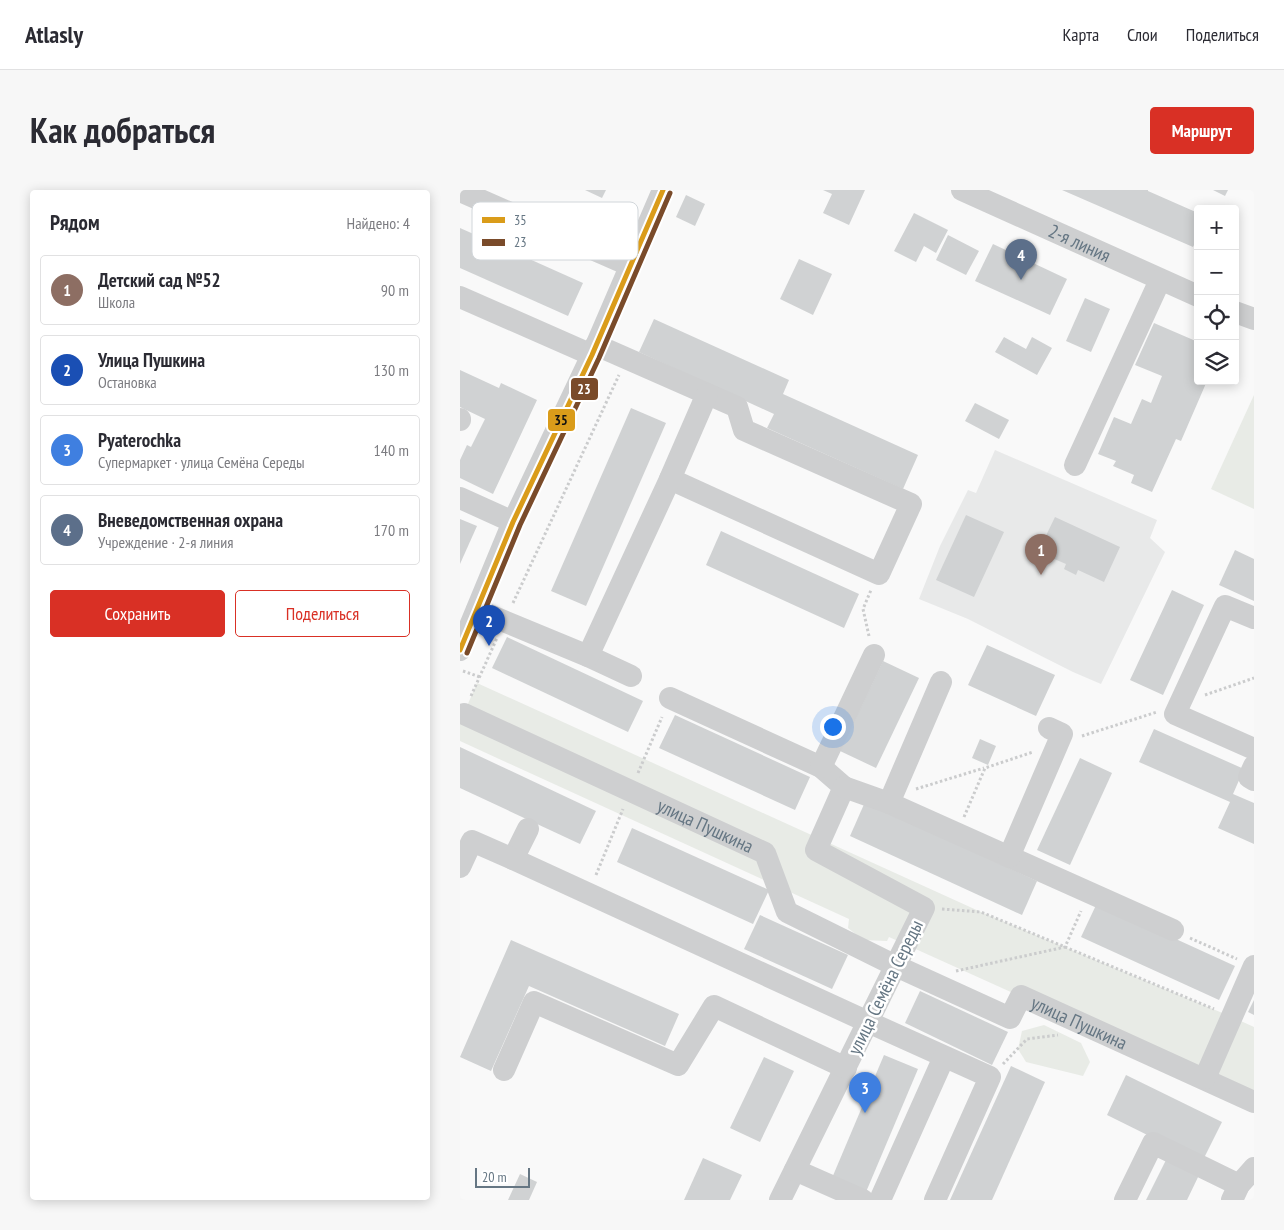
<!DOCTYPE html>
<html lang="ru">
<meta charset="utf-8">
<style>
body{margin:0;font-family:"PT Sans Narrow",sans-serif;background:#f7f7f7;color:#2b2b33}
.controls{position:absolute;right:15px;top:15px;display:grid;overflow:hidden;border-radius:5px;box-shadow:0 2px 12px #0003}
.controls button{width:45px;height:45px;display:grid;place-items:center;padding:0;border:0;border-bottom:1px solid #e1e1e2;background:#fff;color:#2b2b33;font:25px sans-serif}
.scale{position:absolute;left:15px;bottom:12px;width:55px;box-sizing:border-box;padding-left:5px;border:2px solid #657683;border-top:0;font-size:14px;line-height:18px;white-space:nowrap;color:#657683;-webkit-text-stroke:4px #fff;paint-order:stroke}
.you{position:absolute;left:372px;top:536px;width:18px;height:18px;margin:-12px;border:4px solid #fff;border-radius:50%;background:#1a73e8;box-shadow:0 0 0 8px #1a73e833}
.badge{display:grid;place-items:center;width:32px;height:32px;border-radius:50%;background:#d93025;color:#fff;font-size:16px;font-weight:700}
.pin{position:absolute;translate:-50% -41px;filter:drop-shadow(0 1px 2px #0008)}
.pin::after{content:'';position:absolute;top:26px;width:18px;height:15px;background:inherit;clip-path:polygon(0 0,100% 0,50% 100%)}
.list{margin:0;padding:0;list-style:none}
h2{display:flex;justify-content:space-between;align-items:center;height:65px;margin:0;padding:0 20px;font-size:21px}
h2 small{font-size:16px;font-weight:400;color:#7c7c81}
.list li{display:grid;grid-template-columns:32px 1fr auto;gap:15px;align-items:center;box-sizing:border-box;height:70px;margin:0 10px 10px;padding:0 10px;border:1px solid #e1e1e2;border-radius:5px}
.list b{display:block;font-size:19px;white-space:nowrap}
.list p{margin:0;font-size:16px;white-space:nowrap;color:#7c7c81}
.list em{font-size:16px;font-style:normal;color:#7c7c81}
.actions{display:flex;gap:10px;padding:15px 20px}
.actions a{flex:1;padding:11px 0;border:1px solid #d93025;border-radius:5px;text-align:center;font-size:18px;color:#d93025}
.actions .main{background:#d93025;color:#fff}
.icon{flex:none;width:28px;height:28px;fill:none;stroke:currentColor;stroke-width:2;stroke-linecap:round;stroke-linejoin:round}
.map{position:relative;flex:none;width:794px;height:1010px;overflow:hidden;border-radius:5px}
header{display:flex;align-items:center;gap:30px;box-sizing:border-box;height:70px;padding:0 25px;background:#fff;border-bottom:1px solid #e1e1e2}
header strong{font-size:24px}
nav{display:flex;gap:28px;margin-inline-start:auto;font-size:18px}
.intro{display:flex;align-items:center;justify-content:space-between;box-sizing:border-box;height:120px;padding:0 30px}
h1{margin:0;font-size:35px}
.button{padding:12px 22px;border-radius:5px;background:#d93025;color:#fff;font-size:18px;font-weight:700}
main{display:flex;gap:30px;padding:0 30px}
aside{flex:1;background:#fff;border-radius:5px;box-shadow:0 2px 12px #0003}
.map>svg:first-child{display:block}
</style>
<header>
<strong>Atlasly</strong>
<nav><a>Карта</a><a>Слои</a><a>Поделиться</a></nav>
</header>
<div class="intro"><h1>Как добраться</h1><a class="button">Маршрут</a></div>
<main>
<aside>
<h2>Рядом<small>Найдено: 4</small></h2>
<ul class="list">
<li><span class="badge" style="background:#8d6e63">1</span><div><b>Детский сад №52</b><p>Школа</p></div><em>90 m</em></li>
<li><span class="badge" style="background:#1a4fb4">2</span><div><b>Улица Пушкина</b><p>Остановка</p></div><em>130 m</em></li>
<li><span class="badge" style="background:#3f7fe0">3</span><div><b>Pyaterochka</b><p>Супермаркет · улица Семёна Середы</p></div><em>140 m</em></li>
<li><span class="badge" style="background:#5c6f8a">4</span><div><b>Вневедомственная охрана</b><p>Учреждение · 2-я линия</p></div><em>170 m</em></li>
</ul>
<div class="actions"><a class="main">Сохранить</a><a>Поделиться</a></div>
</aside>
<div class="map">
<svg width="794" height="1010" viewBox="0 0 794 1010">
<rect width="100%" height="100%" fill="#f9f9f9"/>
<path fill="#e8e9e9" d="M535 260 697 330 690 348 705 362 641 494 613 482 508 429 459 409 480 356 508 300 516 303Z"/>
<g fill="#e8ebe6">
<path d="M794 205V319L751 299Z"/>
<path d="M17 493 521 722 772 827 794 837V912L429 747 427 751 403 750 388 738 389 729 0 551V532Z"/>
<path d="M584 835 621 853 630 872 623 886 566 872 558 859 562 841Z"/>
</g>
<g fill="#d0d2d3">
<path d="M125 0H146L142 8Z"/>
<path d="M363 0H405L389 35 363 23 372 4Z"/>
<path d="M602 0H688V1L738 23V47L733 57Z"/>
<path d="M753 0H768L765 6Z"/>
<path d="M226 5 245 14 235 36 216 27Z"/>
<path d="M454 23 488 40 476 63 464 56 456 72 434 61Z"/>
<path d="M0 38 123 93 108 126 0 78Z"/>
<path d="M488 45 519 61 506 85 476 70Z"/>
<path d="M533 54 607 89 590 125 515 91Z"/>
<path d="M339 69 372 84 353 125 320 109Z"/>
<path d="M625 108 650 119 631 162 606 151Z"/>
<path d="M194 129 329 190 323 204 458 265 443 299 307 238 314 224 179 162Z"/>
<path d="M694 133 738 152V191H747L721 251 716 249 692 302 671 293 674 285 653 276 656 271 638 264 654 227 671 234 682 209 691 213 702 186 675 175Z"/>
<path d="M544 147 566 159 572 147 592 158 577 185 535 162Z"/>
<path d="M0 180 39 198 41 193 77 210 33 304 0 288V270L7 255 11 257 25 229 0 217Z"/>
<path d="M515 213 549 230 539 249 505 231Z"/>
<path d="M171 218 206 233 126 416 91 401Z"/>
<path d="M506 325 544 342 514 407 476 390Z"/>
<path d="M595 327 660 357 644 392 618 380 616 385 604 379 606 374 578 362Z"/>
<path d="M0 329 17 336 0 374Z"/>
<path d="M261 341 399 404 384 438 246 375Z"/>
<path d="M775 360 794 369V411L759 395Z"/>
<path d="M712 400 744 415 703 505 670 490Z"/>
<path d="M47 447 183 511 168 542 32 478Z"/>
<path d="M527 455 595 485 576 526 508 495Z"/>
<path d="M423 471 459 488 416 578 380 561Z"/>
<path d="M215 525 350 587 335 620 199 558Z"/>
<path d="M694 539 784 579 773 604 794 613V654L758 638 770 612 679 572Z"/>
<path d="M520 549 536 556 528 575 512 568Z"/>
<path d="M0 557 136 621 120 654 0 598Z"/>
<path d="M620 568 652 583 610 675 577 660Z"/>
<path d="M405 612 577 691 562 725 390 646Z"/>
<path d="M172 638 309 700 293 734 157 672Z"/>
<path d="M637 713 775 776 759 810 621 747Z"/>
<path d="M300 725 388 765 372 799 284 759Z"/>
<path d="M51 750 219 824 205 856 69 796 31 881 0 867Z"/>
<path d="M460 801 548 842 532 875 445 833Z"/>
<path d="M794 810V825L788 822Z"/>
<path d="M424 865 458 879 406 1002 372 988Z"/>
<path d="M304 867 334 881 300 952 270 938Z"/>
<path d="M551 876 585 892 532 1010H490Z"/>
<path d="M666 885 762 932 742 972 647 925Z"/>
<path d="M243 968 282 985 270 1010H224Z"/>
<path d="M707 968 740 983 727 1010H686Z"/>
<path d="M60 984 77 992 69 1010H48Z"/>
</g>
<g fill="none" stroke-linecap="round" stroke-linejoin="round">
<g stroke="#cbcccd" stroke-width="3" stroke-dasharray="2.5 2.5" stroke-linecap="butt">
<path d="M53 413 159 185"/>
<path d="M409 446 403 419 411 400"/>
<path d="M3 481 20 487"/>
<path d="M745 505 794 488"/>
<path d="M11 506 37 448"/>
<path d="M622 546 697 522"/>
<path d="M178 583 202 527"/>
<path d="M456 599 524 578"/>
<path d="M504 627 525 578 573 562"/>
<path d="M136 685 163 619"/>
<path d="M482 719 521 722 754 819"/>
<path d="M730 748 777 769"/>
<path d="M496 781 605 757 621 721"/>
<path d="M543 874 567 849 598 845"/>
</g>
<g stroke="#cecfd0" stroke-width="22">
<path id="s1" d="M502 0 738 106"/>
<path d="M0 1 171 76"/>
<path d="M0 107 132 165"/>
<path d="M775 122 794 129"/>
<path d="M136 155 277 217 284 240 451 314 419 384 210 289"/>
<path d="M0 229V230"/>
<path d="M615 275 700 90"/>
<path d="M0 308 53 332"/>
<path d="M17 420 128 466 171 486"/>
<path d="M794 428 765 416 715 524 794 559"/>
<path d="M0 460 53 332 132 165 203 0"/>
<path d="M128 466 210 289 247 204"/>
<path d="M210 508 361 577 384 597 356 660 464 718 320 1010"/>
<path id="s2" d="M4 524 305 663 327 722 436 776 550 828 561 806 794 912"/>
<path d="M794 576 789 587 794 590"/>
<path d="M361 577 414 465"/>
<path d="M384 597 429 613 713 740"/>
<path d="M429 613 481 492"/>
<path d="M549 667 602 544 589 538"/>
<path d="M53 669 68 639"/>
<path d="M0 677 12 651 53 669 408 832 530 887 475 1010"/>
<path d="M44 880 74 812 218 875 254 816 386 878"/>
<path d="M745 888 794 776"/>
<path d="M335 980 403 1010"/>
<path d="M420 1010 484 867"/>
<path d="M665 1010 693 953 779 995"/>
<path d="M772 1010 779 995 794 978"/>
</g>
<g stroke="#fff" stroke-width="9">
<path id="bus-1" d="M0 460 53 332 132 165 203 0"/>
</g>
<g stroke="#fff" stroke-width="9">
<path id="bus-2" d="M7 463 60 335 139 168 210 3"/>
</g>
<use href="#bus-1" stroke="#da9c1a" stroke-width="5"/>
<use href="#bus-2" stroke="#7a4b2a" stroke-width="5"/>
</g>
<g text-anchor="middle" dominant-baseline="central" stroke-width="5" stroke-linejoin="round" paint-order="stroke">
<g font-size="19" fill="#657683" stroke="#fff">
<text stroke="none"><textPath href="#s1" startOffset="129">2-я линия</textPath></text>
<text stroke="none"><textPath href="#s2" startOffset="266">улица Пушкина</textPath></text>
<text transform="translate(425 797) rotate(-64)">улица Семёна Середы</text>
<text stroke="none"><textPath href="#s2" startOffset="730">улица Пушкина</textPath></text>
</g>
</g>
<rect x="12" y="12" width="166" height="58" rx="8" fill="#fff" stroke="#d1d6da" stroke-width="1"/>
<rect x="22" y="27" width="23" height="6" fill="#da9c1a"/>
<rect x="22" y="49" width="23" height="7" fill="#7a4b2a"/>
<g font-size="14" fill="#657683">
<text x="54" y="35">35</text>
<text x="54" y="57">23</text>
</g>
<g stroke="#fff" stroke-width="2">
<rect x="110" y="187" width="29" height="24" rx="5" fill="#7a4b2a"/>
<rect x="87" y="218" width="29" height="24" rx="5" fill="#da9c1a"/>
</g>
<g font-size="14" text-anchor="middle" font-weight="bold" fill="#fff">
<text x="124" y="204">23</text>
</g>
<g font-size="14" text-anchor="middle" font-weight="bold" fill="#111">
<text x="101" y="235">35</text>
</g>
</svg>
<div class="controls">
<button>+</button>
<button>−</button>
<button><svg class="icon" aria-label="locate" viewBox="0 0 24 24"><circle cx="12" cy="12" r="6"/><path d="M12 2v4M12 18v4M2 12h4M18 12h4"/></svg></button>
<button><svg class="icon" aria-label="layers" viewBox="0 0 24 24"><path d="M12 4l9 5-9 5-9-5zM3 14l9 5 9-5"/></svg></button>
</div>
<div class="scale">20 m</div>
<div class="you"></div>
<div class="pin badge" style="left:581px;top:385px;background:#8d6e63">1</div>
<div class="pin badge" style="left:29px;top:456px;background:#1a4fb4">2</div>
<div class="pin badge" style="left:405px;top:923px;background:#3f7fe0">3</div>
<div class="pin badge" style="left:561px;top:90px;background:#5c6f8a">4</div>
</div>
</main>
